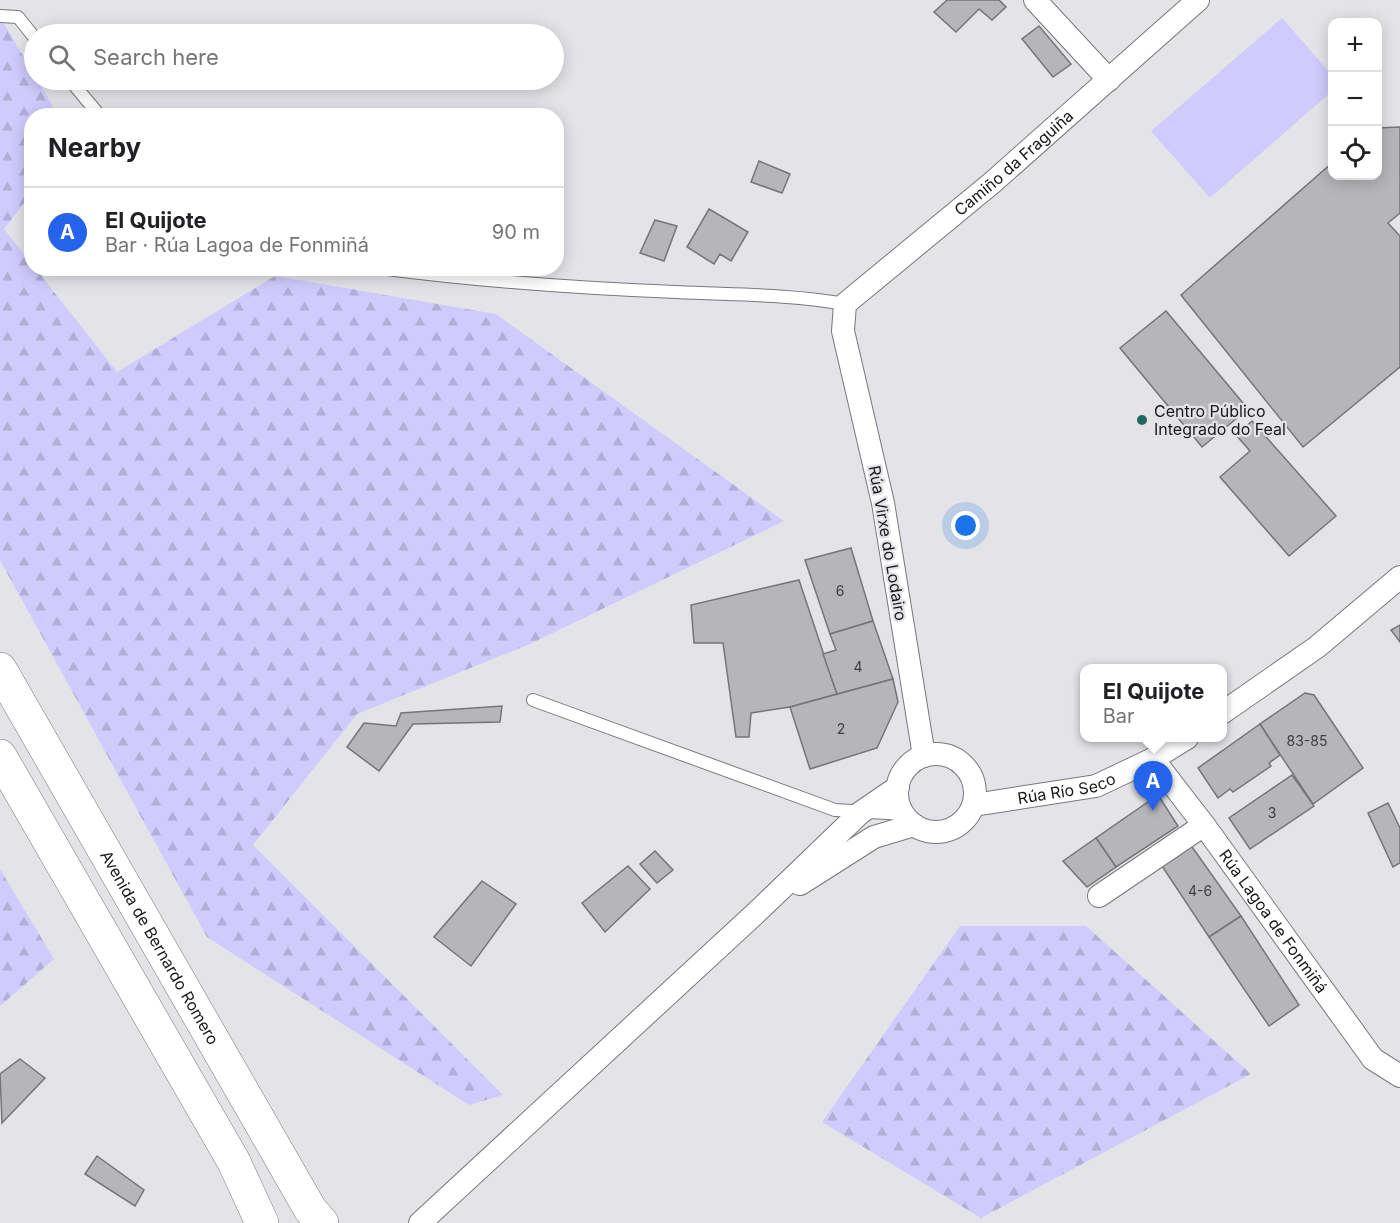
<!DOCTYPE html>
<meta charset="utf-8">
<style>
body{margin:0;font-family:Inter,sans-serif;background:#f6f6f6;color:#202124}
.controls{position:absolute;right:18px;top:18px;display:grid;overflow:hidden;border-radius:12px;box-shadow:0 3px 15px #0003}
.controls button{width:54px;height:54px;display:grid;place-items:center;padding:0;border:0;border-bottom:2px solid #e0e0e0;background:#fff;color:#202124;font:30px sans-serif}
.you{position:absolute;left:966px;top:526px;width:21px;height:21px;margin:-15px;border:4px solid #fff;border-radius:50%;background:#1a73e8;box-shadow:0 0 0 9px #1a73e833}
.badge{display:grid;place-items:center;width:39px;height:39px;border-radius:50%;background:#2563eb;color:#fff;font-size:20px;font-weight:700}
.pin{position:absolute;translate:-50% -50px;filter:drop-shadow(0 2px 3px #0008)}
.pin::after{content:'';position:absolute;top:32px;width:21px;height:18px;background:inherit;clip-path:polygon(0 0,100% 0,50% 100%)}
.popup{position:absolute;left:1080px;top:664px;width:147px;height:78px;box-sizing:border-box;display:grid;place-content:center;border-radius:12px;background:#fff;filter:drop-shadow(0 2px 4px #0005);font-size:20px;white-space:nowrap;color:#757577}
.popup b{font-size:22px;color:#202124}
.popup::after{content:'';position:absolute;left:50%;top:100%;margin-left:-12px;border:12px solid transparent;border-top-color:#fff}
.list{margin:0;padding:0;list-style:none}
h2{display:flex;justify-content:space-between;align-items:center;height:78px;margin:0;padding:0 24px;font-size:26px}
h2 small{font-size:20px;font-weight:400;color:#757577}
.list li{display:grid;grid-template-columns:39px 1fr auto;gap:18px;align-items:center;box-sizing:border-box;height:90px;padding:0 24px;border-top:2px solid #e0e0e0}
.list b{display:block;font-size:22px;white-space:nowrap}
.list p{margin:0;font-size:20px;white-space:nowrap;color:#757577}
.list em{font-size:20px;font-style:normal;color:#757577}
.icon{flex:none;width:33px;height:33px;fill:none;stroke:currentColor;stroke-width:2;stroke-linecap:round;stroke-linejoin:round}
.map{position:relative;flex:none;width:1400px;height:1223px;overflow:hidden}
.search{position:absolute;background:#fff;box-shadow:0 3px 15px #0003;left:24px;top:24px;width:540px;height:66px;display:flex;align-items:center;gap:15px;box-sizing:border-box;padding:0 21px;border-radius:33px;color:#757577;font-size:22px}
.panel{position:absolute;background:#fff;box-shadow:0 3px 15px #0003;left:24px;top:108px;width:540px;height:168px;border-radius:24px}
.map>svg:first-child{display:block}
</style>
<div class="map">
<svg width="1400" height="1223" viewBox="0 0 1400 1223">
<defs>
<pattern id="forest-firs" width="22" height="20" patternUnits="userSpaceOnUse" patternTransform="scale(1.5)"><rect width="22" height="20" fill="#cfcbfd"/><path d="M5 1l3.5 6h-7zM16 11l3.5 6h-7z" fill="#b1aed8"/></pattern>
</defs>
<rect width="100%" height="100%" fill="#e4e3e8"/>
<g fill="url(#forest-firs)">
<path d="M0 17 58 115 32 116 31 194 4 229 31 263 32 268 36 269 117 372 275 276 496 314 784 521 530 644 357 714 253 845 503 1095 469 1105 207 937 0 560Z"/>
<path d="M0 869 54 959 0 1006Z"/>
<path d="M960 926H1086L1251 1074 981 1218 822 1122Z"/>
</g>
<path fill="#cfcbfd" d="M1282 18 1332 75V91L1210 198 1151 131Z"/>
<g fill="#b6b6ba" stroke="#757579" stroke-width="1.5">
<path d="M947 0H999L1006 7 992 20 979 9 956 32 934 12Z"/>
<path d="M1039 26 1071 64 1053 77 1022 39Z"/>
<path d="M1400 127V213L1388 223 1400 236V367L1303 447 1181 295 1332 163V176H1378V128Z"/>
<path d="M759 161 790 174 782 193 751 182Z"/>
<path d="M709 209 748 232 731 261 720 254 714 264 687 247Z"/>
<path d="M655 220 677 226 664 261 640 253Z"/>
<path d="M1166 311 1248 409 1202 447 1120 348Z"/>
<path d="M1252 421 1336 516 1289 556 1220 477 1250 451 1236 435Z"/>
<path d="M851 548 873 621 830 634 805 560Z"/>
<path d="M799 580 837 694 790 707 751 713 749 737H736L723 643H694L691 605Z"/>
<path d="M873 621 893 679 837 694 823 654 836 650 830 634Z"/>
<path d="M1400 625V642L1391 630Z"/>
<path d="M893 679 898 702 877 748 810 769 790 707Z"/>
<path d="M1305 693 1314 695 1363 768 1313 804 1260 724Z"/>
<path d="M502 706 500 722 413 724 379 771 347 747 364 723 396 726 401 713Z"/>
<path d="M1260 724 1280 755 1269 763 1271 766 1233 792 1230 789 1218 798 1198 768Z"/>
<path d="M1292 775 1314 806 1250 849 1229 818Z"/>
<path d="M1158 795 1178 826 1116 867 1096 838Z"/>
<path d="M1388 803 1400 828V863L1393 867 1368 813Z"/>
<path d="M1096 838 1116 867 1087 887 1063 861Z"/>
<path d="M1190 844 1241 916 1209 937 1160 863Z"/>
<path d="M655 851 673 870 657 883 640 864Z"/>
<path d="M628 866 650 889 605 932 582 903Z"/>
<path d="M482 881 516 904 471 966 434 937Z"/>
<path d="M1241 916 1299 1005 1269 1026 1209 937Z"/>
<path d="M20 1059 45 1078 2 1123 0 1074Z"/>
<path d="M97 1156 144 1190 135 1206 85 1174Z"/>
</g>
<g fill="none" stroke-linecap="round" stroke-linejoin="round">
<g stroke="#78787c" stroke-width="14">
<g id="lane">
<path d="M0 16 18 17 34 37"/>
<path d="M70 80 100 116"/>
<path d="M379 268C478 281 577 288 676 292 733 295 789 294 845 304"/>
<path d="M533 700 835 810 904 814"/>
</g>
</g>
<g stroke="#78787c" stroke-width="24">
<g id="street">
<path d="M1035 0 1109 80"/>
<path d="M1222 713 1317 647 1400 577"/>
<circle cx="936" cy="793" r="39"/>
<path id="s1" d="M924 756 883 503 843 331 845 304 993 182 1198 0"/>
<path id="s2" d="M1153 759 1204 825 1373 1059 1400 1076"/>
<path id="s3" d="M974 805 1096 786 1153 759 1187 738"/>
<path d="M800 884 874 837 914 825"/>
<path d="M1099 896 1204 825"/>
<path d="M420 1223 758 911 860 813 898 787"/>
</g>
</g>
<g stroke="#78787c" stroke-width="34">
<g id="highway">
<path id="s4" d="M0 669 310 1209 322 1223"/>
<path d="M0 756 234 1162 262 1223"/>
</g>
</g>
<use href="#lane" stroke="#fff" stroke-width="12"/>
<use href="#street" stroke="#fff" stroke-width="22"/>
<use href="#highway" stroke="#fff" stroke-width="33"/>
</g>
<circle fill="#1f6961" stroke="#e4e3e8" stroke-width="2" cx="1142" cy="420" r="6"/>
<g text-anchor="middle" dominant-baseline="central" stroke-width="4.5" stroke-linejoin="round" paint-order="stroke">
<g font-size="14" fill="#404042">
<text x="840" y="590">6</text>
<text x="858" y="666">4</text>
<text x="841" y="728">2</text>
<text x="1307" y="740">83-85</text>
<text x="1272" y="812">3</text>
<text x="1200" y="890">4-6</text>
</g>
<g font-size="16" fill="#18181a" stroke="#e4e3e8">
<text stroke="none"><textPath href="#s1" startOffset="680">Camiño da Fraguiña</textPath></text>
<text transform="translate(888 543) rotate(80)">Rúa Virxe do Lodairo</text>
<text stroke="none"><textPath href="#s3" startOffset="94">Rúa Río Seco</textPath></text>
<text stroke="none"><textPath href="#s2" startOffset="202">Rúa Lagoa de Fonmiñá</textPath></text>
<text stroke="none"><textPath href="#s4" startOffset="321">Avenida de Bernardo Romero</textPath></text>
</g>
<g font-size="16" fill="#18181a" stroke="#e4e3e8" text-anchor="start">
<text x="1154" y="411">Centro Público<tspan x="1154" dy="18">Integrado do Feal</tspan></text>
</g>
</g>
</svg>
<div class="controls">
<button>+</button>
<button>−</button>
<button><svg class="icon" aria-label="locate" viewBox="0 0 24 24"><circle cx="12" cy="12" r="6"/><path d="M12 2v4M12 18v4M2 12h4M18 12h4"/></svg></button>
</div>
<div class="you"></div>
<div class="pin badge" style="left:1153px;top:811px">A</div>
<div class="popup"><b>El Quijote</b>Bar</div>
<div class="search"><svg class="icon" aria-label="search" viewBox="0 0 24 24"><circle cx="10" cy="10" r="6"/><path d="M15 15l6 6"/></svg>Search here</div>
<section class="panel">
<h2>Nearby<small></small></h2>
<ul class="list">
<li><span class="badge">A</span><div><b>El Quijote</b><p>Bar · Rúa Lagoa de Fonmiñá</p></div><em>90 m</em></li>
</ul>
</section>
</div>
